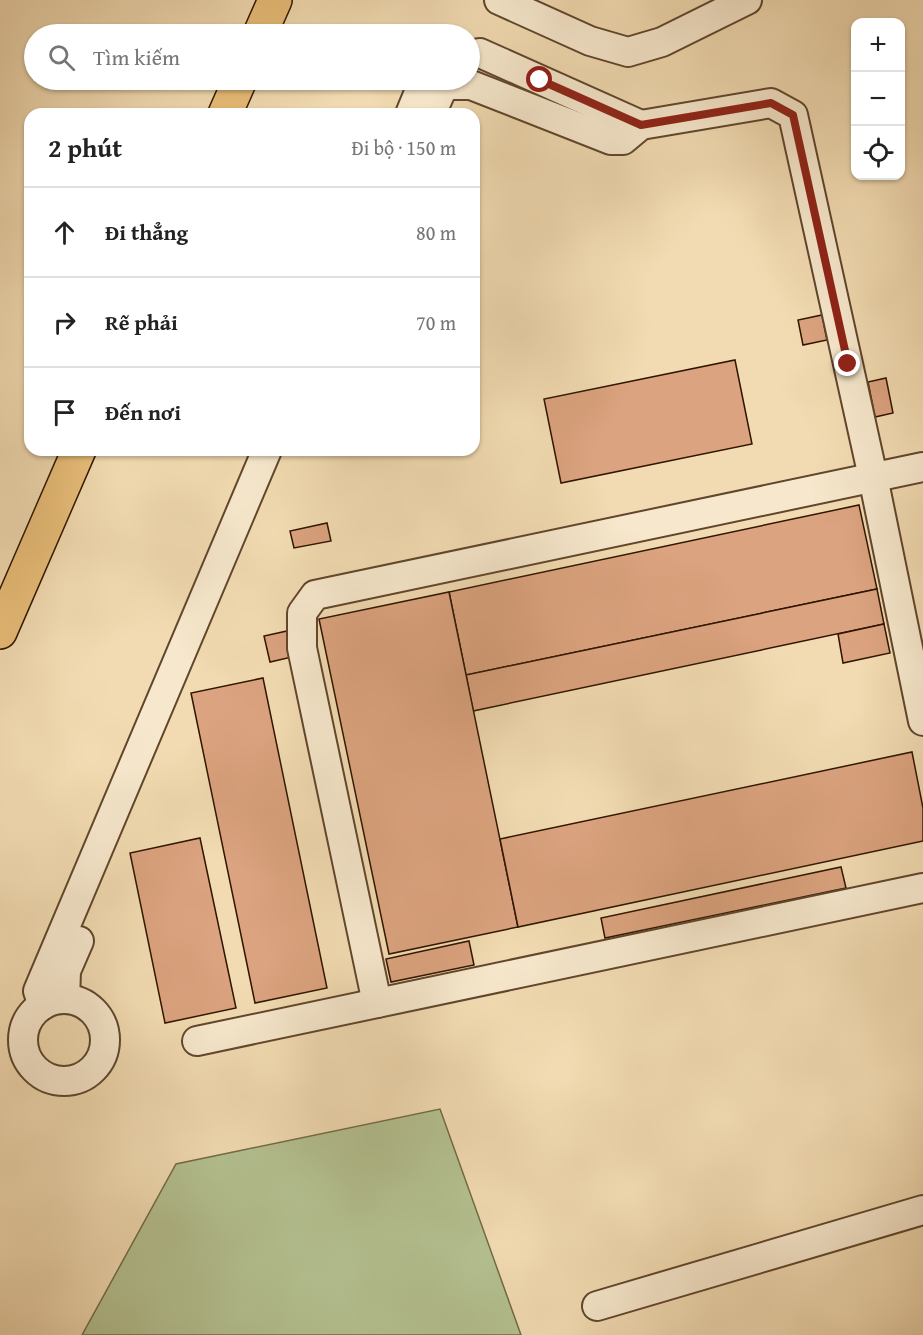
<!DOCTYPE html>
<html lang="vi">
<meta charset="utf-8">
<style>
body{margin:0;font-family:"Gentium Book Plus",serif;background:#f6f6f6;color:#222}
.controls{position:absolute;right:18px;top:18px;display:grid;overflow:hidden;border-radius:12px;box-shadow:0 2px 4px #0004}
.controls button{width:54px;height:54px;display:grid;place-items:center;padding:0;border:0;border-bottom:2px solid #e0e0e0;background:#fff;color:#222;font:30px sans-serif}
.stop{position:absolute;width:18px;height:18px;margin:-14px;border:4px solid #8f2418;border-radius:50%;background:#fff}
.stop.end{background:#8f2418;border-color:#fff;box-shadow:0 2px 6px #0008}
.list{margin:0;padding:0;list-style:none}
h2{display:flex;justify-content:space-between;align-items:center;height:78px;margin:0;padding:0 24px;font-size:26px}
h2 small{font-size:20px;font-weight:400;color:#767676}
.list li{display:grid;grid-template-columns:39px 1fr auto;gap:18px;align-items:center;box-sizing:border-box;height:90px;padding:0 24px;border-top:2px solid #e0e0e0}
.list b{display:block;font-size:22px;white-space:nowrap}
.list em{font-size:20px;font-style:normal;color:#767676}
.icon{flex:none;width:33px;height:33px;fill:none;stroke:currentColor;stroke-width:2;stroke-linecap:round;stroke-linejoin:round}
.map{position:relative;flex:none;width:923px;height:1335px;overflow:hidden}
.search{position:absolute;background:#fff;box-shadow:0 2px 4px #0004;left:24px;top:24px;width:456px;height:66px;display:flex;align-items:center;gap:15px;box-sizing:border-box;padding:0 21px;border-radius:33px;color:#767676;font-size:22px}
.panel{position:absolute;background:#fff;box-shadow:0 2px 4px #0004;left:24px;top:108px;width:456px;height:348px;border-radius:18px}
.map>svg:first-child{display:block}
</style>
<div class="map">
<svg width="923" height="1335" viewBox="0 0 923 1335">
<rect width="100%" height="100%" fill="#f2dbb2"/>
<filter id="stains"><feTurbulence type="fractalNoise" baseFrequency=".00333" numOctaves="4"/><feColorMatrix values="0 0 0 0 .2 0 0 0 0 .09 0 0 0 0 .02 0 0 0 .5 -.17"/></filter>
<radialGradient id="worn" r=".72"><stop offset=".6" stop-color="#630" stop-opacity="0"/><stop offset="1" stop-color="#630" stop-opacity=".3"/></radialGradient>
<path fill="#b4c191" stroke="#726b48" stroke-width="1.5" d="M440 1109 521 1335H82L176 1164Z"/>
<g fill="#dba37f" stroke="#301500" stroke-width="1.5">
<path d="M822 315 827 340 803 345 798 320Z"/>
<path d="M735 360 752 444 561 483 544 399Z"/>
<path d="M886 378 893 413 875 417 868 382Z"/>
<path d="M859 505 877 589 466 675 449 592Z"/>
<path d="M327 523 331 541 294 548 290 531Z"/>
<path d="M877 589 884 624 473 711 466 675Z"/>
<path d="M449 592 518 927 389 954 319 619Z"/>
<path d="M884 624 890 653 843 663 838 634Z"/>
<path d="M287 631 292 657 270 662 264 636Z"/>
<path d="M263 678 327 988 255 1003 191 693Z"/>
<path d="M912 752 923 808V841L518 927 500 839Z"/>
<path d="M200 838 236 1008 165 1023 130 853Z"/>
<path d="M841 867 846 888 605 938 601 918Z"/>
<path d="M469 941 474 965 391 982 386 959Z"/>
</g>
<g fill="none" stroke-linecap="round" stroke-linejoin="round">
<g stroke="#60462c" stroke-width="32">
<g id="minor">
<path d="M499 0 590 41 628 52 662 42 747 0"/>
<path d="M470 55 480 53 641 125"/>
<path d="M410 114 424 80"/>
<path d="M431 114 444 85H471L611 140H623L641 125 771 103 793 115 873 477 923 721"/>
<path d="M65 999 66 971 79 941"/>
<circle cx="64" cy="1040" r="41"/>
<path d="M377 1003 302 648V613L315 595 923 467"/>
<path d="M43 1005 38 991 267 450"/>
<path d="M197 1041 923 888"/>
<path d="M597 1306 923 1210"/>
</g>
</g>
<g stroke="#301500" stroke-width="36">
<g id="major">
<path d="M260 34 275 0"/>
<path d="M225 114 240 80"/>
<path d="M0 632 79 450"/>
</g>
</g>
<use href="#minor" stroke="#f7e8cd" stroke-width="28"/>
<use href="#major" stroke="#e9be79" stroke-width="33"/>
</g>
<g fill="none" stroke-linecap="round" stroke-linejoin="round">
<path stroke="#8f2418" stroke-width="8" d="M540 80 641 125 771 103 793 115 848 364"/>
</g>
<rect width="100%" height="100%" filter="url(#stains)"/>
<rect width="100%" height="100%" fill="url(#worn)"/>
</svg>
<div class="controls">
<button>+</button>
<button>−</button>
<button><svg class="icon" aria-label="locate" viewBox="0 0 24 24"><circle cx="12" cy="12" r="6"/><path d="M12 2v4M12 18v4M2 12h4M18 12h4"/></svg></button>
</div>
<div class="stop" style="left:540px;top:80px"></div>
<div class="stop end" style="left:848px;top:364px"></div>
<div class="search"><svg class="icon" aria-label="search" viewBox="0 0 24 24"><circle cx="10" cy="10" r="6"/><path d="M15 15l6 6"/></svg>Tìm kiếm</div>
<section class="panel">
<h2>2 phút<small>Đi bộ · 150 m</small></h2>
<ul class="list">
<li><svg class="icon" aria-label="ahead" viewBox="0 0 24 24"><path d="M12 20V5M6 11l6-6 6 6"/></svg><div><b>Đi thẳng</b></div><em>80 m</em></li>
<li><svg class="icon" aria-label="right" viewBox="0 0 24 24"><path d="M7 20v-9h11M14 6l5 5-5 5"/></svg><div><b>Rẽ phải</b></div><em>70 m</em></li>
<li><svg class="icon" aria-label="arrive" viewBox="0 0 24 24"><path d="M6 21V4h12l-3 4 3 4H6"/></svg><div><b>Đến nơi</b></div></li>
</ul>
</section>
</div>
